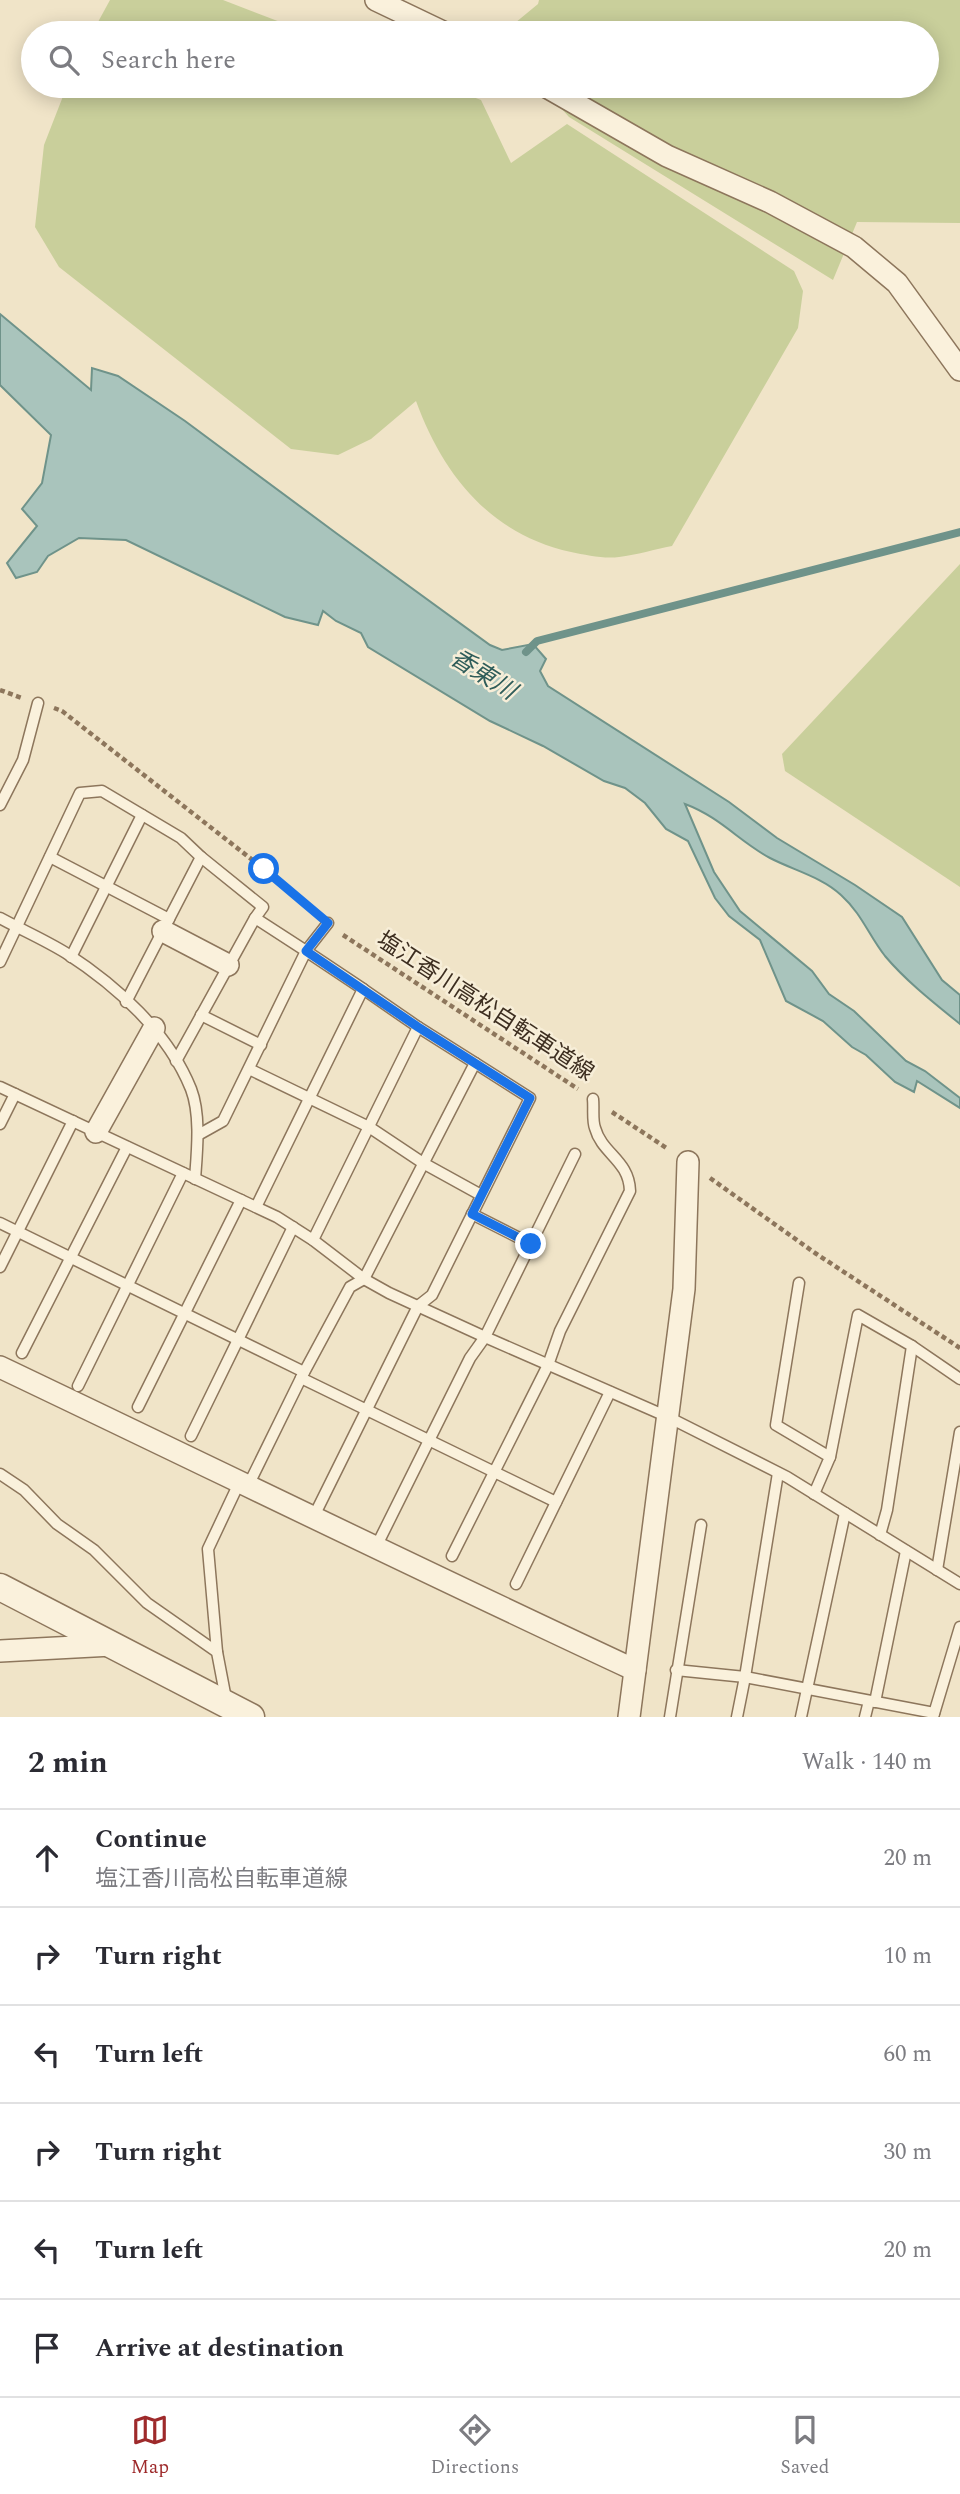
<!DOCTYPE html>
<meta charset="utf-8">
<style>
body{margin:0;font-family:Spectral,"Noto Sans JP",serif;background:#f2f2f3;color:#2b2b33}
.stop{position:absolute;width:21px;height:21px;margin:-16px;border:5px solid #1a73e8;border-radius:50%;background:#fff}
.stop.end{background:#1a73e8;border-color:#fff;box-shadow:0 2px 7px #0008}
.list{margin:0;padding:0;list-style:none}
h2{display:flex;justify-content:space-between;align-items:center;height:91px;margin:0;padding:0 28px;font-size:30px}
h2 small{font-size:23px;font-weight:400;color:#7c7c81}
.list li{display:grid;grid-template-columns:46px 1fr auto;gap:21px;align-items:center;box-sizing:border-box;height:98px;padding:0 28px;border-top:2px solid #e1e1e2}
.list b{display:block;font-size:26px;white-space:nowrap}
.list p{margin:0;font-size:23px;white-space:nowrap;color:#7c7c81}
.list em{font-size:23px;font-style:normal;color:#7c7c81}
.icon{flex:none;width:38px;height:38px;fill:none;stroke:currentColor;stroke-width:2;stroke-linecap:round;stroke-linejoin:round}
.map{position:relative;flex:none;width:960px;height:1717px;overflow:hidden}
.search{position:absolute;background:#fff;box-shadow:0 4px 18px #0003;left:21px;right:21px;top:21px;height:77px;display:flex;align-items:center;gap:18px;box-sizing:border-box;padding:0 24px;border-radius:38px;color:#7c7c81;font-size:26px}
.sheet{height:679px;background:#fff}
nav{display:flex;justify-content:space-around;align-items:center;box-sizing:border-box;height:98px;border-top:2px solid #e1e1e2;background:#fff;font-size:19px;color:#7c7c81}
nav a{display:grid;justify-items:center;gap:4px}
nav .on{color:#9e2a2b}
.map>svg:first-child{display:block}
</style>
<div class="map">
<svg width="960" height="1717" viewBox="0 0 960 1717">
<rect width="100%" height="100%" fill="#f0e4c8"/>
<g fill="#c9cf9b">
<path d="M110 0H223L309 33H92Z"/>
<path d="M539 0H960V223L857 222 833 280 569 117 541 86H927V33H503L538 4Z"/>
<path d="M67 86H444L481 100 511 163 567 124 794 271 803 291 798 328 672 546C655 549 637 555 619 557 604 559 586 555 571 552 490 534 443 475 416 401L371 439 338 455 291 449 59 267 35 227 44 145Z"/>
<path d="M960 564V887L785 771 782 754Z"/>
</g>
<path fill="#a9c4bc" stroke="#6f938a" stroke-width="2" d="M0 314 91 390 92 368 118 376 185 421 336 533 490 645 502 650 533 644 546 659 540 671 548 686 729 802 777 838 855 885 902 917 942 980 960 995V1024C934 1003 906 981 885 956 869 936 862 914 841 895 822 877 793 870 770 858 740 842 720 817 685 804L714 872 740 911 812 971 829 994 854 1011 906 1061 925 1071 960 1098V1108L917 1081 914 1092 895 1082 866 1055 852 1047 823 1021 786 1001 760 940 729 916 715 898 688 841 666 829 645 803 625 788 604 781 543 746 490 721 368 647 361 633 336 621 323 611 318 625 285 617 126 540 79 538 48 556 37 572 16 578 7 563 37 526 22 509 42 483 51 435 0 385Z"/>
<g fill="none" stroke-linecap="round" stroke-linejoin="round">
<path stroke="#6f938a" stroke-width="8" d="M526 652 537 641 960 532"/>
<g stroke="#8d765c" stroke-width="13">
<g id="service">
<path d="M0 805 23 760 38 703"/>
<path d="M50 857 169 919"/>
<path d="M201 857 263 907 255 918"/>
<path d="M0 918C22 930 45 940 66 953 117 986 168 1032 191 1089 201 1115 197 1152 195 1179"/>
<path d="M71 957 142 815"/>
<path d="M0 962 80 793 102 791 181 838 201 857 126 1002"/>
<path d="M201 1015 261 1045"/>
<path d="M176 1061 255 918 306 951 223 1121 198 1135"/>
<path d="M249 1069 369 1127 423 1163 481 1195"/>
<path d="M0 1087 277 1217 313 1240 364 1279 389 1293 485 1337 668 1417 787 1477 960 1584"/>
<path d="M0 1124 15 1094"/>
<path d="M256 1207 363 989 306 951 328 923"/>
<path d="M472 1214 531 1244"/>
<path d="M0 1223 304 1372"/>
<path d="M313 1240 418 1027 363 989"/>
<path d="M0 1267 73 1121"/>
<path d="M799 1283 776 1425 830 1457 814 1494"/>
<path d="M912 1346 960 1379"/>
<path d="M22 1353 127 1147"/>
<path d="M301 1378 556 1502"/>
<path d="M78 1386 183 1173"/>
<path d="M138 1407 241 1200"/>
<path d="M191 1436 293 1227"/>
<path d="M830 1457 858 1315 912 1346 887 1510 880 1535"/>
<path d="M0 1474 24 1490 57 1524 94 1550 147 1603 217 1652 226 1699"/>
<path d="M248 1486 301 1378 350 1287 364 1279 475 1063 418 1027"/>
<path d="M313 1518 418 1306 432 1295 530 1098 475 1063"/>
<path d="M375 1549 470 1358 485 1337 575 1154"/>
<path d="M452 1556 548 1365 560 1331 630 1191C629 1160 602 1154 595 1128 592 1120 594 1108 593 1099"/>
<path d="M937 1570 960 1432"/>
<path d="M516 1584 610 1392"/>
<path d="M217 1652 208 1549 240 1481"/>
<path d="M676 1670 745 1677 934 1713"/>
<path d="M875 1702 906 1551"/>
<path d="M670 1717 701 1525"/>
<path d="M737 1717 745 1677 778 1473"/>
<path d="M801 1717 845 1513"/>
<path d="M865 1717 869 1701"/>
<path d="M933 1717 960 1627"/>
</g>
</g>
<g stroke="#8d765c" stroke-width="24">
<g id="minor">
<path d="M376 0 445 33"/>
<path d="M545 86 667 156 770 202 854 247 897 283 960 370"/>
<path d="M163 931 228 965"/>
<path d="M96 1132 154 1028"/>
<path d="M0 1367C212 1468 422 1571 635 1670"/>
<path d="M0 1651 112 1645"/>
<path d="M629 1717 684 1289 688 1162"/>
</g>
</g>
<g stroke="#8d765c" stroke-width="29">
<path id="tertiary" d="M0 1587 251 1717"/>
</g>
<g stroke="#8d765c" stroke-width="4.5" stroke-dasharray="5 3.5" stroke-linecap="butt">
<path d="M0 690 22 698"/>
<path d="M54 708 62 711 264 869 314 911"/>
<path d="M343 935 578 1089"/>
<path d="M612 1112 668 1149"/>
<path d="M710 1178 815 1253 960 1348"/>
</g>
<use href="#service" stroke="#faf1dc" stroke-width="10"/>
<use href="#minor" stroke="#faf1dc" stroke-width="21"/>
<use href="#tertiary" stroke="#faf1dc" stroke-width="26"/>
</g>
<g fill="none" stroke-linecap="round" stroke-linejoin="round">
<path stroke="#1a73e8" stroke-width="9" d="M264 869 328 923 306 951 418 1027 530 1098 472 1214 531 1244"/>
</g>
<g text-anchor="middle" dominant-baseline="central" stroke-width="5" stroke-linejoin="round" paint-order="stroke">
<g font-size="23" fill="#3d2e20" stroke="#f7eed8">
<text transform="translate(485 1007) rotate(33)">塩江香川高松自転車道線</text>
</g>
<g font-size="24" font-style="italic" fill="#2f5d5a" stroke="#f7eed8">
<text transform="translate(483 675) rotate(32)">香東川</text>
</g>
</g>
</svg>
<div class="stop" style="left:264px;top:869px"></div>
<div class="stop end" style="left:531px;top:1244px"></div>
<div class="search"><svg class="icon" aria-label="search" viewBox="0 0 24 24"><circle cx="10" cy="10" r="6"/><path d="M15 15l6 6"/></svg>Search here</div>
</div>
<section class="sheet">
<h2>2 min<small>Walk · 140 m</small></h2>
<ul class="list">
<li><svg class="icon" aria-label="ahead" viewBox="0 0 24 24"><path d="M12 20V5M6 11l6-6 6 6"/></svg><div><b>Continue</b><p>塩江香川高松自転車道線</p></div><em>20 m</em></li>
<li><svg class="icon" aria-label="right" viewBox="0 0 24 24"><path d="M7 20v-9h11M14 6l5 5-5 5"/></svg><div><b>Turn right</b></div><em>10 m</em></li>
<li><svg class="icon" aria-label="left" viewBox="0 0 24 24"><path d="M17 20v-9H6M10 6l-5 5 5 5"/></svg><div><b>Turn left</b></div><em>60 m</em></li>
<li><svg class="icon" aria-label="right" viewBox="0 0 24 24"><path d="M7 20v-9h11M14 6l5 5-5 5"/></svg><div><b>Turn right</b></div><em>30 m</em></li>
<li><svg class="icon" aria-label="left" viewBox="0 0 24 24"><path d="M17 20v-9H6M10 6l-5 5 5 5"/></svg><div><b>Turn left</b></div><em>20 m</em></li>
<li><svg class="icon" aria-label="arrive" viewBox="0 0 24 24"><path d="M6 21V4h12l-3 4 3 4H6"/></svg><div><b>Arrive at destination</b></div></li>
</ul>
</section>
<nav>
<a class="on"><svg class="icon" aria-label="map" viewBox="0 0 24 24"><path d="M3 6l6-2 6 2 6-2v14l-6 2-6-2-6 2zM9 4v14M15 6v14"/></svg>Map</a>
<a><svg class="icon" aria-label="directions" viewBox="0 0 24 24"><path d="M12 3l9 9-9 9-9-9zM9 14v-3h6M13 9l2 2-2 2"/></svg>Directions</a>
<a><svg class="icon" aria-label="saved" viewBox="0 0 24 24"><path d="M7 4h10v16l-5-4-5 4z"/></svg>Saved</a>
</nav>
